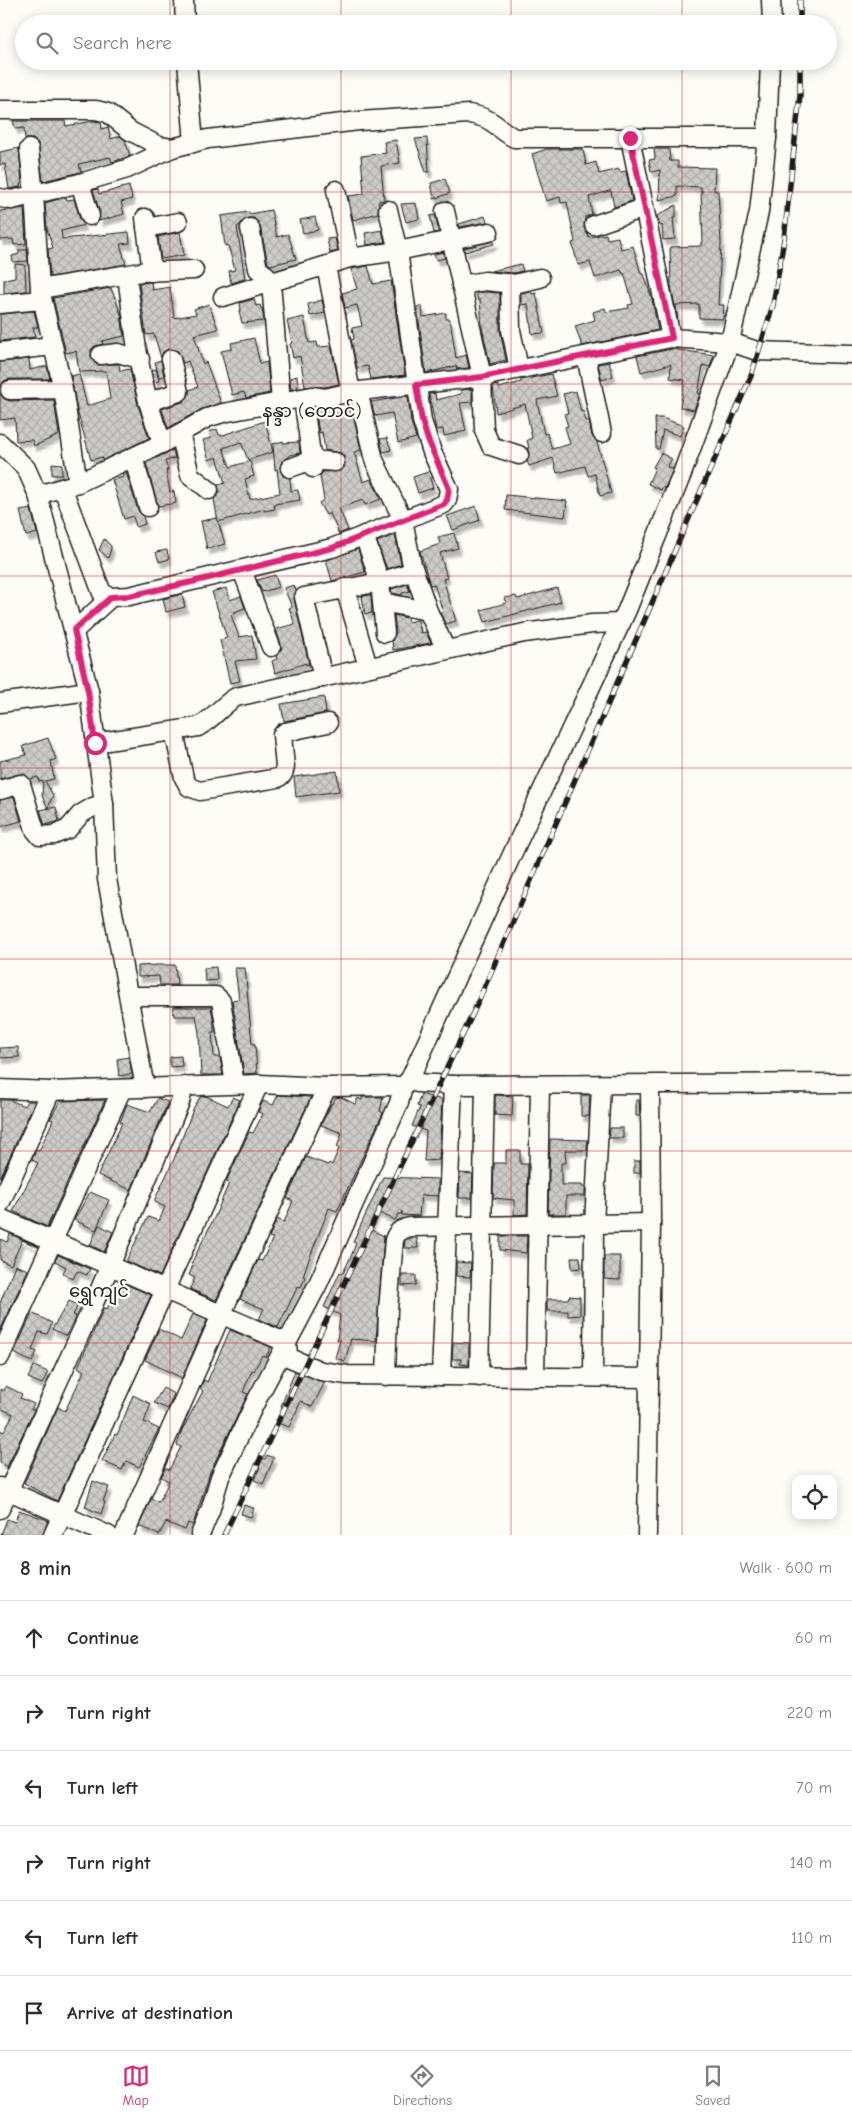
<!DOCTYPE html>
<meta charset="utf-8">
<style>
body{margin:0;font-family:"Comic Neue","Noto Sans Myanmar",sans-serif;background:#f7f7f7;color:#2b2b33}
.controls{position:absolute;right:15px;bottom:15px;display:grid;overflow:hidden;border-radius:10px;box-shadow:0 2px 12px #0003}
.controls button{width:45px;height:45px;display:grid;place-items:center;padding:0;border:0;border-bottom:1px solid #e1e1e2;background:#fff;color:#2b2b33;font:25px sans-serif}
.stop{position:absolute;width:15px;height:15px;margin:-11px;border:4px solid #db2777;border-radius:50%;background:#fff}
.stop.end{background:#db2777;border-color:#fff;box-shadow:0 1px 5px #0008}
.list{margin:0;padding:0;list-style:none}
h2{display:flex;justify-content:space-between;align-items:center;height:65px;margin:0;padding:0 20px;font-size:21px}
h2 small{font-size:16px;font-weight:400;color:#7c7c81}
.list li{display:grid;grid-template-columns:32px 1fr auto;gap:15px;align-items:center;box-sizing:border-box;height:75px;padding:0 20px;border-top:1px solid #e1e1e2}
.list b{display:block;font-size:19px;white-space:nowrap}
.list em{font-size:16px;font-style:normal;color:#7c7c81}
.icon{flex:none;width:28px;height:28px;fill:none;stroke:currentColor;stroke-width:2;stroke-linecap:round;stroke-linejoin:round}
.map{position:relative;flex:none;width:852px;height:1535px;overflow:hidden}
.search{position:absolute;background:#fff;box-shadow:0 2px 12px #0003;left:15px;right:15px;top:15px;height:55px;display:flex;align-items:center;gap:12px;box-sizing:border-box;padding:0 18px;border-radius:28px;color:#7c7c81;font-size:19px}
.sheet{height:515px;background:#fff}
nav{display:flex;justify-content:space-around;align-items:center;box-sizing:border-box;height:70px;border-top:1px solid #e1e1e2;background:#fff;font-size:14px;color:#7c7c81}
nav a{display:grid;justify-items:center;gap:2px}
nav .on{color:#db2777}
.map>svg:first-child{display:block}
</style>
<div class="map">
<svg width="852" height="1535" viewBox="0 0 852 1535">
<defs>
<pattern id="building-cross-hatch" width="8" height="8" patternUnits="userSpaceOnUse" patternTransform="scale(1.25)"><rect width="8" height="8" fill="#cccbc8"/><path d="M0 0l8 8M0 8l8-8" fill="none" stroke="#afaeab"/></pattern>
<filter id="shadow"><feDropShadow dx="3" dy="5.5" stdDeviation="1" flood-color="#0004"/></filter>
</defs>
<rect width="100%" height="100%" fill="#fdfcf7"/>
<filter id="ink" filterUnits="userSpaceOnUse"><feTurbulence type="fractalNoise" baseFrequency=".02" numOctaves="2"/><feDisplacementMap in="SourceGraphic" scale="10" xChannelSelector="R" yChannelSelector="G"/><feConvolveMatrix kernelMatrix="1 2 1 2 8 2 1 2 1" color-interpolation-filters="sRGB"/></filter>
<g filter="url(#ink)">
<g fill="url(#building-cross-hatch)" stroke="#1c1c1c" filter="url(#shadow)">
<path d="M13 121H65L66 126 93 121 101 122 102 129 108 127 111 139 120 136 125 140 130 156 112 162 110 157 79 164 81 172 43 181 38 143 33 139H25L24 128 15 129Z"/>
<path d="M427 138 429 172H426L415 139Z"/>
<path d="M396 140 400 163 381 166 384 200 379 201 378 213 353 220 348 196 364 194 361 156 386 153 384 142Z"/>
<path d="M19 148 22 183 20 184V187L9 189 5 164 0 165V152Z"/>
<path d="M547 149H583L586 165 596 162 599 174 619 169 620 172 626 171 632 201 614 207 611 191H609L589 197 592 214 585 217 584 228 589 237 606 234 607 239 618 237 621 249 633 246 641 274H644L652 299 658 330 582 346 575 326 595 320 593 312 605 308 606 312 629 308 628 305 633 304 624 273H622L621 270 595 278 590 262 578 265 572 243 575 242 567 202 561 203 560 197 546 201 532 154Z"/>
<path d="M654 149H669L670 161H678V167L715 168 714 191H718L721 243 718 305H724L723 319 699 318V304L676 305 678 321 671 286 670 247 701 246V242H703L701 192 703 191H701V187L677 186V196L659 200 660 170 651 172 649 160 655 159Z"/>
<path d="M445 179 450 193 434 199 431 183Z"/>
<path d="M129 186 132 199 121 202 124 214 99 221 100 213 93 190 98 189 99 194Z"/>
<path d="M66 197 67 200 74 199 80 219 84 225 61 231 62 239 129 232 130 243 120 244 126 264 50 277 48 249 53 248 47 229 45 203Z"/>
<path d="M416 203 419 219 406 222 401 204Z"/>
<path d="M676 205V218H673L675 239 663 240 662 225 660 226 657 216Z"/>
<path d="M24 208 26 244 14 245 13 239 0 240V211Z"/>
<path d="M271 210 277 237 288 234 296 259 270 265 268 263 260 226 254 218H248L237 227 245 279 231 283 229 271 235 270 228 245 225 246 221 216 249 212V214Z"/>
<path d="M435 215 439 232 434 233 430 216Z"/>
<path d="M485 216 487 222 460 227 459 224Z"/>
<path d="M315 217 318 230 303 233 300 220Z"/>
<path d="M382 230 385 242 367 245 365 233Z"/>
<path d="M180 232 184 255 161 259 158 237Z"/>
<path d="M335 238 338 251 330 253 327 239Z"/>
<path d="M493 241 494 244 465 252 464 248Z"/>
<path d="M19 250H27L28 261 13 262 12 256 19 254Z"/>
<path d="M443 252 445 258 436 260 434 254Z"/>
<path d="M15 264 25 265 26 291 4 293V279L15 277Z"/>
<path d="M521 264 523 271 513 273 491 271Z"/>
<path d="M368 266 373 284 391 281 405 375 371 379 368 366 357 368 351 340 354 339 352 328 362 326 357 305 345 308 342 293 357 289 351 269Z"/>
<path d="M151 282 152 290 170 287 174 318 196 314 194 309 209 304 218 329 194 335 203 364 206 362 221 403 202 409 168 428 162 409 183 402 189 395V390L198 387 188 361 183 363 178 351 168 349 163 352 161 358 154 334 146 335 139 283Z"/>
<path d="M111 288 121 314 124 336 102 341 103 344 95 346 91 350V357L97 365 117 364H119L120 371 130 369 138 405 149 438 103 460 102 457 91 460 77 410 71 376 79 374 87 406 110 399 106 371 79 372 76 351 66 353 53 298Z"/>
<path d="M531 291 532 294 536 293 544 333 532 334 528 304 521 305V293Z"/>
<path d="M485 292 500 293V330L506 360 490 364 482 327 480 300 478 301 476 293Z"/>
<path d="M254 299 256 306 260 305 261 308H262L264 321 242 323 239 311H241L240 303Z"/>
<path d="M322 300 325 313 310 316 308 304Z"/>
<path d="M422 306 423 317 446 313V319H450L456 358 466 355 469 368 457 369 456 366 426 373 417 307Z"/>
<path d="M34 311 38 327H33L35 337 0 341V314Z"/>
<path d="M304 317 309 343 317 342 318 347 331 346 339 384 325 387H305L300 356 293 358 290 344 292 343 287 321Z"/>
<path d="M254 338 260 364 267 362 270 393 246 398 244 392 232 395 221 351 232 349 231 343Z"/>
<path d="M672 349 714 355 710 367 703 365 698 394H700L694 410 680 407 685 380 670 378 671 364 641 372 637 356Z"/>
<path d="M29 359 30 370 47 366 50 379H9L4 381 0 387V362Z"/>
<path d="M161 360 164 376 159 377 155 362Z"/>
<path d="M609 362 613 376 602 380 598 364Z"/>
<path d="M156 369 159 381 154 382 152 370Z"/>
<path d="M551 374 557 396 537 400 544 434 547 433 552 449 570 444 565 427 568 426 564 414 568 413 563 394 576 391 581 412 583 411 586 421H589L592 436 597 442 611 493 600 496 595 474 588 476 585 466 557 473 553 458 529 466 527 461 529 453 527 448H529L527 440 532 438 525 404 496 413 493 386 498 385 499 388 521 382V380Z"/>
<path d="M297 376 298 388 291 389 290 378Z"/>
<path d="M472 389V402L460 403 466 431 444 436 443 429 436 430 429 394 435 393 436 400 461 394V390Z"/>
<path d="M0 393 4 399 10 401 54 400 59 435 34 446 32 440 16 441 15 418 0 420Z"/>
<path d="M408 396 411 422 416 438 398 443 392 413 375 416 371 402Z"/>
<path d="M315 407 323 408V413L330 412 331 414 352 410 361 450 354 452 363 482 371 479 381 499 365 505 363 500 339 508 348 530 339 534 330 513 326 515 319 503 324 500 320 476 323 472 340 471 344 468 345 458 341 453 325 450 322 432 319 433Z"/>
<path d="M655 418H662L684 426 680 436 663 430 659 449H656Z"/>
<path d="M265 421 273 452 248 460 241 442 223 448 230 467 250 461 254 476 245 479 250 499 280 493 277 469 275 470 273 444 283 441V443L299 442 300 453 289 455V457L282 461 280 467 283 476 290 478 291 491 298 490 300 500 274 504 275 509 264 511V509L218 522 214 499 219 492 218 485 225 483 217 457 209 460 203 440 211 438 209 432 217 429 219 435H223Z"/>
<path d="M387 438 391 450 383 452 380 439Z"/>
<path d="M173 450 175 458 165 461 168 470H166L170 492 174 491 176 503 158 506 146 463Z"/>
<path d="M661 453 672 459 667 467 673 469 665 488 662 487 661 490 648 484 655 468 653 467Z"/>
<path d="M52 463 62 464V475H52Z"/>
<path d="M126 472 138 510 143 516 145 524 136 527 133 516 124 519 112 480 123 477 122 474Z"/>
<path d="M428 472 433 488 418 493 413 477Z"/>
<path d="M506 495 567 501 565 517 505 510Z"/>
<path d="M476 506 480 520 453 530 447 516Z"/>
<path d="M31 509 37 533 26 536 20 511Z"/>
<path d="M217 518 225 544 207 549 201 521Z"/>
<path d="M454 533 458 548 440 553 447 578 443 579 456 621 446 624 440 613 443 612 434 584 430 585 420 551 440 544 438 537Z"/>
<path d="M395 535 401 564 387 569 377 542Z"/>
<path d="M104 539 111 546V549L108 558 99 550Z"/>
<path d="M358 549 365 572 332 581 326 560Z"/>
<path d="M167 550 169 559 159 562 156 552Z"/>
<path d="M275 575 279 587 262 592 257 580Z"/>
<path d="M407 584 410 591 402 593V595L392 593 391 589Z"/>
<path d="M294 585 296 591 294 599 309 664 306 665V663L275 673 272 661 277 659 276 656 282 648 276 629 295 624 289 608 292 607 284 588Z"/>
<path d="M226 588 230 600 241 596 245 608 234 612V614L231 615 239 637 252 635 256 659 235 661 240 681 230 683 220 640 227 638 212 592Z"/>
<path d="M557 588 561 602 485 622 481 610 506 603 504 598 516 596 517 599Z"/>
<path d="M182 594 185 607 166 612 163 599Z"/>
<path d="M371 595 372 613 365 614 362 596Z"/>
<path d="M394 615 407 618 408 622 418 620 421 633 426 632 431 643 393 650 392 641 396 632Z"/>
<path d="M324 697 326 713 284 721 281 704Z"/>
<path d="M48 738 56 759 51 761 54 779 45 781 53 795 48 808 42 796 43 781 39 782 38 777 30 779 24 774H19L0 779V761L26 755 23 746Z"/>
<path d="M337 771 339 791 296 797 294 777Z"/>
<path d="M14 797 21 821 0 827V800Z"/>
<path d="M56 807 59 821 45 825 40 810Z"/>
<path d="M158 965H175L177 985H160L159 976 138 977V966Z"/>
<path d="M216 967 217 980 205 981 204 968Z"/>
<path d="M235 968H245L252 1044H255L257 1073 244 1074 232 1000 239 999Z"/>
<path d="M173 1007H211L214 1023V1032H212L214 1057H220L223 1075H201L199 1033 196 1016H174Z"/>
<path d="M18 1047 19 1057 0 1058V1048Z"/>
<path d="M181 1056 182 1066 170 1067V1057Z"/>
<path d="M129 1057 132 1074 119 1076 117 1059Z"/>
<path d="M421 1094 442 1100 439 1160 424 1161 426 1131 412 1126 420 1107 417 1106Z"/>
<path d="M278 1095 311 1097 216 1300 190 1289 195 1278 189 1275 193 1265 191 1264 215 1216 229 1183 226 1182 249 1132 253 1133 263 1114 258 1112 263 1101 273 1105Z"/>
<path d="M495 1095 513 1096 512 1116 495 1115Z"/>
<path d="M581 1095H590L589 1116H581Z"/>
<path d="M206 1096 228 1106 233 1097 240 1100 160 1276 126 1261 148 1217 159 1221 165 1207 155 1202V1199L174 1159 194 1107 200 1097Z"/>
<path d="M341 1097 355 1104 358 1098 362 1100V1097H383L380 1111 383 1113 337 1211 329 1208 306 1267 303 1276 305 1277 301 1287 298 1286 278 1327 259 1319 264 1309 240 1299 258 1260 262 1261 273 1238 269 1237 277 1219 284 1222 293 1201 287 1198 306 1157 328 1165 329 1163 332 1165 339 1148 337 1147 342 1133 321 1125 332 1103H333L335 1098Z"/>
<path d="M158 1098 168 1102 131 1190 98 1175 117 1134 122 1123 120 1122 127 1104 150 1112Z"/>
<path d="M0 1100H10L24 1106 27 1101H35L0 1178Z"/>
<path d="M105 1100 47 1227 13 1211 38 1163 32 1160 36 1150 39 1151 53 1120 50 1119 60 1101Z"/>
<path d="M636 1100H639L640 1116H636Z"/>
<path d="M610 1128H623V1138H609Z"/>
<path d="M550 1139 588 1140 587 1150H565L566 1163H561V1185H582V1187H585V1196H566V1214H548Z"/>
<path d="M506 1150H520V1164H528L527 1214 514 1215V1200L493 1198 494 1163H506Z"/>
<rect x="634" y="1161" width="6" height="12"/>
<path d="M460 1173 473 1174 472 1198H459Z"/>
<path d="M383 1177 438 1179V1196L421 1195 419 1216 402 1215V1211L401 1214H398L395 1220 377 1212 369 1229 384 1236 376 1341 351 1339 345 1361 335 1358 340 1340H337L340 1315 324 1307 340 1272 343 1273 352 1254 356 1243 353 1242Z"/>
<path d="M90 1192 109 1200 96 1230 74 1220Z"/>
<path d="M99 1225 113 1232 104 1252 90 1245Z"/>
<path d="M10 1234 38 1246V1247L22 1240 11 1265 0 1260V1239L7 1242Z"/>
<path d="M500 1236H527L526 1253 500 1250Z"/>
<path d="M411 1238H417L418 1248H404L405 1240Z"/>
<path d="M58 1255 90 1269 87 1275 77 1271 73 1279 63 1273 66 1267 55 1261Z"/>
<path d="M604 1256H620V1280L604 1279Z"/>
<path d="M571 1257H580L581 1268 572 1269Z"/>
<path d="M456 1262 471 1263 470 1277 456 1276Z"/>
<path d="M15 1265 28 1270 0 1331V1303Z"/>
<path d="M402 1275H416V1285L402 1286Z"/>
<path d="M120 1282 151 1295 57 1501 24 1483 58 1407 65 1411 76 1388 84 1371 78 1367 104 1308 107 1309Z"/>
<path d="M569 1296 580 1297V1315L568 1316V1311H547V1299H568Z"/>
<path d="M69 1301 78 1305 73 1315 76 1316 66 1336 52 1329Z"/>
<path d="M32 1313 52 1323 47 1334 39 1332 32 1350 37 1352 32 1362 14 1353Z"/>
<path d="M193 1314 207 1320 182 1378 145 1360 159 1329 181 1340Z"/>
<path d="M230 1330 271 1347 266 1357 262 1355 254 1371 252 1370 243 1392 248 1394 210 1472 193 1525 188 1523 185 1530 166 1522 159 1535 139 1526 151 1499 159 1502 169 1481 161 1477 166 1468 169 1470 181 1447 177 1445 182 1430 203 1391 200 1389 204 1380 207 1382Z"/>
<path d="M453 1342 469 1343V1365L460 1364 461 1359H452Z"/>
<path d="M34 1366 48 1372 42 1384 28 1378Z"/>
<path d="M295 1371 325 1382 312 1407 301 1401 289 1427 277 1423 283 1407 281 1406Z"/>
<path d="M6 1386 22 1394 20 1398 34 1404 31 1409 34 1410 7 1467 0 1463V1430L4 1432 13 1414 0 1408V1389L4 1391Z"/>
<path d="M163 1388 174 1394 168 1409 154 1403Z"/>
<path d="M133 1395 151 1404 144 1422 159 1429 139 1467 126 1461 122 1470 102 1461 115 1434 117 1435Z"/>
<path d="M267 1455 274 1458 263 1484 254 1480 260 1467 258 1466 262 1458 265 1459Z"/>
<path d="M93 1481 109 1487 103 1501 105 1502 101 1514 85 1507Z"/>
<path d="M244 1505 254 1508 251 1517 241 1514Z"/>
<path d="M19 1510 45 1519 48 1521 43 1535H1L7 1519 15 1522Z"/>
</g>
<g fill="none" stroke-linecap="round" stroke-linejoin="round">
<g stroke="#1c1c1c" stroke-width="21">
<g id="minor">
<path d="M184 0 185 24"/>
<path d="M771 0 772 24"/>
<path d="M187 61 194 143"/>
<path d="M0 110H96L108 113 130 131 159 146 172 148 208 139 359 121 469 114C494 118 495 127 514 138H767"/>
<path d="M630 138 671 338"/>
<path d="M29 149 34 194 40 289 63 389 78 483"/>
<path d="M80 183 90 216"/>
<path d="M336 190 350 258"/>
<path d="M0 198 12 200 80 183 127 169 172 148"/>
<path d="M445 211 482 377 484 430 491 446 519 455"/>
<path d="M145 218 152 272"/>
<path d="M594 225 644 208"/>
<path d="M146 228 178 222"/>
<path d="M250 228 258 269 266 275 271 283 281 402"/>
<path d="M326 266 351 392"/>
<path d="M127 275C134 329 140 393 163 443"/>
<path d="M510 283 511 330 519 369"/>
<path d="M461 285 485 281 514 284 540 278"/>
<path d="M40 289 141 272 194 270"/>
<path d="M223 297 350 258 398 251 489 232"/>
<path d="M0 304 41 300"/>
<path d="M0 352 52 346"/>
<path d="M101 355 118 353 140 359"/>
<path d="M586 356 602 433"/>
<path d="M10 390 63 389"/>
<path d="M358 391 374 460 403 520 412 565 428 611 446 650"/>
<path d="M303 398 313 468"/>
<path d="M148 402 179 392 171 359"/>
<path d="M180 433 190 475 209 490"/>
<path d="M0 443 26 468 38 495 89 691 104 804 107 879 145 1088"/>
<path d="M133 457 148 507"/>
<path d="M290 468 312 460 335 462"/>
<path d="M63 489 102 593 111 597 129 596 332 548 444 504 447 500 449 489 432 452 422 421 398 251 388 210"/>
<path d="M38 495 78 483 163 443 207 418 223 413 312 396 325 398 351 392 482 377 671 338 730 342 757 351 852 354"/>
<path d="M364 535 380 582 385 633"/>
<path d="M242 570 271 647"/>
<path d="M345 588 368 667"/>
<path d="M382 602 428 611"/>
<path d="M74 631 111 597"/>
<path d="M323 678 304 597 380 582 414 571"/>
<path d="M0 703 89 691"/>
<path d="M174 731 184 778 189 787 200 791 278 778 283 774 285 767 282 735 285 732 328 723"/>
<path d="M95 743 198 727C213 719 222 705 236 697L524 633 592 624 621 623"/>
<path d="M0 790 21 784 35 830 40 836 54 835 68 829 81 814 93 807 104 804"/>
<path d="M129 996H216L221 1001 235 1084"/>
<path d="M410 1079 515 848 627 610 682 474 721 367 730 342 759 212 767 138 770 61"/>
<path d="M0 1089 51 1091 259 1084 327 1087 403 1086"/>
<path d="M0 1204 51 1091"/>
<path d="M0 1218 287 1343 288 1357 321 1371 347 1375 649 1378"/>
<path d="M0 1357 122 1089"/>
<path d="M386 1376 388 1310 394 1240C397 1231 401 1229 410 1227L651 1223"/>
<path d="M441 1376 453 1085"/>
<path d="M479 1377 485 1085"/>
<path d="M535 1377 540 1085"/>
<path d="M593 1377 594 1225 601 1085"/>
<path d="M0 1487 108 1535"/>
<path d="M0 1509 91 1310 180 1102 184 1086"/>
<path d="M53 1535 259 1084"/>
<path d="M124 1535 221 1315 327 1087"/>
<path d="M200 1535 210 1511 220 1477 254 1405 317 1286 399 1103 403 1086 410 1079 417 1083 453 1085 852 1083"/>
<path d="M647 1535 651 1223 650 1085"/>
</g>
</g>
<use href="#minor" stroke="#fdfcf7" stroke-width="18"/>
<g stroke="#1c1c1c" stroke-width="5.5">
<g id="rail">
<path d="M800 0V24"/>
<path d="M224 1535 474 1011 751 376 773 305 784 239 800 95V61"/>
</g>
</g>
<use href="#rail" stroke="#fdfcf7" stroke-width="4" stroke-dasharray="11" stroke-linecap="butt"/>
</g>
</g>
<g fill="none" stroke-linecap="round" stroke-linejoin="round" filter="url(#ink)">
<path stroke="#db2777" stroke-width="6" d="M95 743 88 691 74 630 111 597 129 596 192 582 332 548 444 504 447 500 449 489 428 440 422 421 416 385 482 377 672 338 630 138"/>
</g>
<path fill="none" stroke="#d62828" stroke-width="1" stroke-opacity="0.55" d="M170 0V24M341 0V24M511 0V24M682 0V24M170 61V1535M341 61V1535M511 61V1535M682 61V1535M0 192H852M0 384H852M0 576H852M0 768H852M0 959H852M0 1151H852M0 1343H852"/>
<g text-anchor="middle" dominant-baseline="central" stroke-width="4.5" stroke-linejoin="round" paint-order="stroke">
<g font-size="18" fill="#1c1c1c" stroke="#fdfcf7">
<text x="312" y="411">နန္ဒာ (တောင်)</text>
<text x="99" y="1291">ရွှေကျင်</text>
</g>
</g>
</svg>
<div class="controls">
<button><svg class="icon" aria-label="locate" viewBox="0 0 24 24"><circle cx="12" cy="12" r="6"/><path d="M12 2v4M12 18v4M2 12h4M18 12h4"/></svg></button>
</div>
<div class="stop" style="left:95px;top:743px"></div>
<div class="stop end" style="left:630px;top:138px"></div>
<div class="search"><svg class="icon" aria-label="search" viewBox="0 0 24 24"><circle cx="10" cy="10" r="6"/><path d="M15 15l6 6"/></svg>Search here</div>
</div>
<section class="sheet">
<h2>8 min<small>Walk · 600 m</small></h2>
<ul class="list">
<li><svg class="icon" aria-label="ahead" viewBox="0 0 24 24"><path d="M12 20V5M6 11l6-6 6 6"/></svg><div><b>Continue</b></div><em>60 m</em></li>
<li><svg class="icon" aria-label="right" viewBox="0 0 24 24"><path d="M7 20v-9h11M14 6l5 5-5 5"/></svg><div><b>Turn right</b></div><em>220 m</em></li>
<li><svg class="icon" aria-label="left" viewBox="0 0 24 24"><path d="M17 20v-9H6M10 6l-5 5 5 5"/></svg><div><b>Turn left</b></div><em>70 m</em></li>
<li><svg class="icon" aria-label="right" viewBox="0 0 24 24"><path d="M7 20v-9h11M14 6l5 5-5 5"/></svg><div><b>Turn right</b></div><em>140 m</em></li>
<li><svg class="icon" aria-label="left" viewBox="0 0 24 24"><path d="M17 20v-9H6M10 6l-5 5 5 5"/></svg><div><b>Turn left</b></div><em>110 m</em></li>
<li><svg class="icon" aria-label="arrive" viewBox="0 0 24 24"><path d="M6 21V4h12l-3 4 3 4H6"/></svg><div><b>Arrive at destination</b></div></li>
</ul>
</section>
<nav>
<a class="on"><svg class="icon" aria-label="map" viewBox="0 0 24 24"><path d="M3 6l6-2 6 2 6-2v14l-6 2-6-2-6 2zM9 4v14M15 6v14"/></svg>Map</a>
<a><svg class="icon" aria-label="directions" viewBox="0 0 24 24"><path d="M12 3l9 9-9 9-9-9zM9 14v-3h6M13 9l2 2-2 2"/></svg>Directions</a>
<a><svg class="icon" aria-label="saved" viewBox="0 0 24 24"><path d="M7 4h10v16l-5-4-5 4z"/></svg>Saved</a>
</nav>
